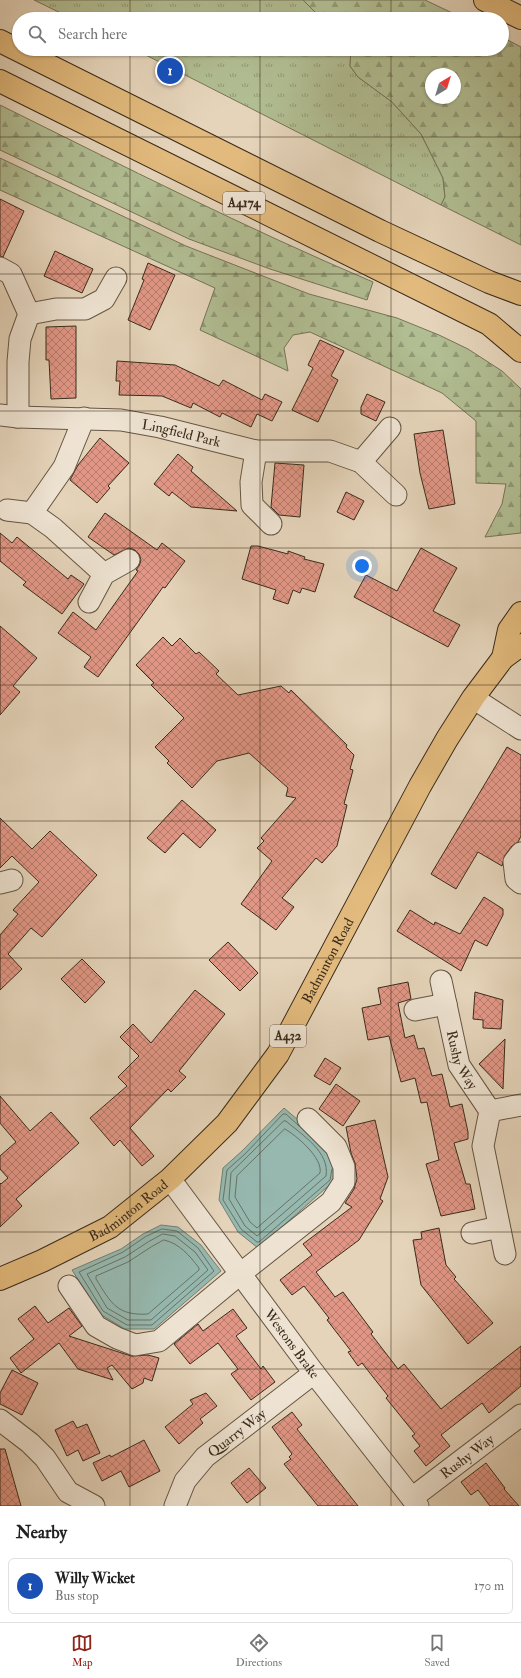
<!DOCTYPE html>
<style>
body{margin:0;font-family:"IM FELL Double Pica",serif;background:#f6f6f6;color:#222}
.compass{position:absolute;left:425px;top:68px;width:36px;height:36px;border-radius:50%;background:#fff;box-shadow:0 1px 3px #0004;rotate:38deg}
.you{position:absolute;left:362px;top:566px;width:14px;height:14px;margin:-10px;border:3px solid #fff;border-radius:50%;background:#1a73e8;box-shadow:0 0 0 6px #1a73e833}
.badge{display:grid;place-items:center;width:26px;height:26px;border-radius:50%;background:#8f2418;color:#fff;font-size:13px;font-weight:700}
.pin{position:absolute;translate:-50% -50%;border:2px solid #fff;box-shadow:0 1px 4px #0006}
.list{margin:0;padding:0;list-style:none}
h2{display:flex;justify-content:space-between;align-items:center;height:52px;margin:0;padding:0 16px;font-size:17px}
h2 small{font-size:13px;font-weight:400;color:#767676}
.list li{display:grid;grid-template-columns:26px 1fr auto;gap:12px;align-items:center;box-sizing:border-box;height:56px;margin:0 8px 8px;padding:0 8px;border:1px solid #e0e0e0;border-radius:6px}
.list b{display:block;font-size:15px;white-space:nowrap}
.list p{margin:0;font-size:13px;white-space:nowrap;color:#767676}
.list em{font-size:13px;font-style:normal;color:#767676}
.icon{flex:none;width:22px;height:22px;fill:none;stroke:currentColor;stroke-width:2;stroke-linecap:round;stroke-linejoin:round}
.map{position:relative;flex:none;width:521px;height:1506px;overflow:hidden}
.search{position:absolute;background:#fff;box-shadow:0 1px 3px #0004;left:12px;right:12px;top:12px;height:44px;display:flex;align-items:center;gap:10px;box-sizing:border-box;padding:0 14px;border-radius:22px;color:#767676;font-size:15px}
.sheet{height:116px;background:#fff}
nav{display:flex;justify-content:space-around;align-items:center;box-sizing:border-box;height:56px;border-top:1px solid #e0e0e0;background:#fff;font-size:11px;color:#767676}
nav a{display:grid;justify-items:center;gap:2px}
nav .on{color:#8f2418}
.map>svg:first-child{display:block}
</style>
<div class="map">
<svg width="521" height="1506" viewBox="0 0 521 1506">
<defs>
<pattern id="grass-tufts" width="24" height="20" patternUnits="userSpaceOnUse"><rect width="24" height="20" fill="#b1bd92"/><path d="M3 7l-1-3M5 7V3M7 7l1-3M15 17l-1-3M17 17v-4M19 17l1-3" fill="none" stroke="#919a76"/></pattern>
<pattern id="forest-firs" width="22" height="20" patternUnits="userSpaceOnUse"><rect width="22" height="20" fill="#b1bd92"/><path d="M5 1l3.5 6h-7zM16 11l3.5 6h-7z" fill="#919a76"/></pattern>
<pattern id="building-cross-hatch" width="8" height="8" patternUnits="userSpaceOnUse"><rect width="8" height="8" fill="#e29786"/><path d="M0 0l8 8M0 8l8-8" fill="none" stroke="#b87b6d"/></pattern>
</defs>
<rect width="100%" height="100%" fill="#e5d4ba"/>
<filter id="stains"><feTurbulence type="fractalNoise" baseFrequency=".005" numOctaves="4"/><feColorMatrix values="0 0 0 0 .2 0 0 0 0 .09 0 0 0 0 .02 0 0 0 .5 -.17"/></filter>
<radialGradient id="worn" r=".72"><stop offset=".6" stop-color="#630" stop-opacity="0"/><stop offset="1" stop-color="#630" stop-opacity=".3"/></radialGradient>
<g fill="url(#grass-tufts)" stroke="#767456">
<path d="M34 0H303L322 19H73Z"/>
<path d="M134 49H351L350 66 358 77 392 102 421 134 443 178 445 197 441 205Z"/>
</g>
<g fill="url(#forest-firs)" stroke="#767456" fill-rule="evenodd">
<path d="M303 0H425L465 19H322Z"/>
<path d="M502 37 521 47V245L441 205 445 197 443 178 421 134 392 102 358 77 350 66 351 49H502ZM431 74H455V98H431Z"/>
<path d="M0 105C123 166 246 228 373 282L367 300 270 269 189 239 0 150Z"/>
<path d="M0 158 186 246 309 294 397 318 439 335 468 349 502 371 521 389V533L485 537 502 504 506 484 476 483V421L442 393 310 332 293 335 284 348 288 371 200 330 215 288 0 190Z"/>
</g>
<g fill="#96b8af" stroke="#718074">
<path d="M284 1108 325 1143 336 1168 334 1181 258 1248 238 1232 219 1200 223 1168 242 1151Z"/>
<path d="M161 1225 178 1227 201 1245 221 1271 154 1329H125L100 1314 72 1270 121 1249 143 1234Z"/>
</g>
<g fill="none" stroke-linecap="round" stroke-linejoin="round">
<g stroke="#687265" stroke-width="1">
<path d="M284 1121H286C302 1135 330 1152 326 1176L257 1236 245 1226 229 1199 231 1173Z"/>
<path d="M299 1126 286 1114H283L245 1154 227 1170 223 1200 241 1229 257 1242H259L330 1180 332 1169"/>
<path d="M285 1129C297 1136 323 1158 320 1173L257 1228 250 1222 235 1197 237 1176Z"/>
<path d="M162 1229 177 1231 198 1248 214 1271 152 1325H127L103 1311 79 1272 123 1252 145 1237Z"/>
<path d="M163 1234 175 1236 195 1252 208 1270 151 1320H128L107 1308 87 1274 125 1257 148 1242Z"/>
<path d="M164 1240C179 1243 190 1256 199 1268V1270L148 1314C117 1316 111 1303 96 1279V1276L128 1262 151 1247Z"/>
</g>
</g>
<g fill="url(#building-cross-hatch)" stroke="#3a2b1b">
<path d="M0 199 24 211 3 257 0 256Z"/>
<path d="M55 251 93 269 82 293 44 276Z"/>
<path d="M148 263 175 275 150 330 128 320 144 280 142 279Z"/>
<path d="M76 326V398L51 399 49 360H46V327Z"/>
<path d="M320 340 344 351 331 376 338 380 318 422 292 410 313 368 308 365Z"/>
<path d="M117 361 175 365 219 386 223 380 262 400 265 394 282 402 272 421 257 414 251 427 222 413 220 417 193 403 191 408 162 396 119 395 120 381H116Z"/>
<path d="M367 394 385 402 376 421 361 414V407Z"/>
<path d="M443 430 455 504 429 509 420 473 414 434Z"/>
<path d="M100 438 129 463 108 486 110 488 97 503 70 480 78 465Z"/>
<path d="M178 454 193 467 191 471 237 511 191 507 172 492 169 496 154 484Z"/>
<path d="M275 463 304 465 300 517 279 515 271 507Z"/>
<path d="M346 492 364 501 354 520 337 512Z"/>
<path d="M105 513 157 550 162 543 185 561 165 588 163 587 98 677 84 667 91 657 58 633 73 612 96 630 138 571 136 570 139 566 141 560 139 554 135 550 129 548 114 555 88 537Z"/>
<path d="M0 533 12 543 17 537 68 579 71 575 84 584 62 614 23 585 26 582 0 561Z"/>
<path d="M251 546H258L288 554V551L305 557 304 559 324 564 315 592 302 588 300 593 293 590 288 604 273 599 276 590 242 579Z"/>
<path d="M421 548 457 568 433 611 460 625 448 647 354 597 366 575 397 591Z"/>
<path d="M0 626 37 658 13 686 20 692 0 715Z"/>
<path d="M163 637 172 646 180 638 196 654 199 652 219 671 216 674 238 695 281 686 289 693 291 690 347 745 346 747 354 755 350 769 353 770 344 804 347 805 337 846 322 863 316 858 282 898 294 907 276 930 241 904 272 861 257 848 264 841 261 838 296 798 286 796 288 788 249 753 217 761 192 788 167 763 169 761 155 747 184 718 151 685 154 683 136 665Z"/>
<path d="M507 747 521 755V836L518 842 512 846 505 855 502 866 478 852 456 889 431 874Z"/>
<path d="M182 800 216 830 200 848 183 833 165 853 147 838Z"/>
<path d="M0 818 32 849 50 831 97 875 42 937 31 928 8 954 22 969 0 990V935L18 914 13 910 39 882 12 856 0 868Z"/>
<path d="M484 897 503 909V915L487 946 475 940 461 971 397 931 410 910 434 925 435 922 460 934Z"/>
<path d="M228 942 258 973 240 991 209 960Z"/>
<path d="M82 959 105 982 85 1003 61 979Z"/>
<path d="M408 982 411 999 398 1003 405 1038 414 1035 418 1049 424 1048 432 1076 442 1074 450 1107 462 1104 468 1132V1139L454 1143 466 1184H470L475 1209 441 1216 426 1164 439 1160 427 1102 421 1103 415 1078 401 1082 389 1036 368 1040 362 1008 381 1004 378 988Z"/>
<path d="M195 990 225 1014 179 1071 186 1077 171 1092 168 1089 130 1128 154 1156 142 1166 120 1140 114 1146 90 1118 127 1086 118 1077 139 1056 120 1037 133 1024 151 1043Z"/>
<path d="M475 992 503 1000 501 1029 483 1028V1020L473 1019Z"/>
<path d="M505 1039 503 1089 479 1064Z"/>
<path d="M325 1058 341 1068 330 1085 314 1076Z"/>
<path d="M336 1084 360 1101 343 1126 319 1109Z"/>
<path d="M0 1096 30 1131 51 1112 79 1143 16 1199 22 1206 0 1227V1183L1 1184 8 1178 0 1169V1156L16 1142 0 1123Z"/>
<path d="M375 1120 388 1177 380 1199 383 1201 359 1240 316 1272 335 1297 343 1292 373 1332 371 1334 398 1369 404 1364 441 1409 521 1346V1386L489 1413 482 1403 441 1435 450 1446 426 1466 414 1451 420 1446 412 1436 415 1434 386 1398 388 1396 362 1363 358 1366 348 1352 351 1351 327 1320 329 1318 304 1286 292 1295 280 1280 312 1255 303 1244 352 1207 345 1203 354 1189 357 1179 355 1163 351 1153 346 1127Z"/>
<path d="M439 1228 446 1265 456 1277 454 1279 493 1323 468 1344 421 1285 413 1240 422 1239 421 1232Z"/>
<path d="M35 1306 48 1323 69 1308 82 1326 69 1336 131 1356 148 1355 159 1358 152 1381 144 1378 143 1383 132 1389 112 1365 107 1368 113 1380 78 1369 59 1343 21 1373 10 1358 34 1339 18 1319Z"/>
<path d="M233 1309 247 1328 236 1336 261 1369 263 1366 275 1382 251 1400 231 1374 238 1369 218 1343 190 1364 174 1344 198 1324 203 1331Z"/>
<path d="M12 1370 38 1383 22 1415 0 1404V1393Z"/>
<path d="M206 1393 217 1406 200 1419 203 1423 179 1444 165 1427 193 1404 190 1400Z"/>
<path d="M292 1412 302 1425 297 1429 358 1506H318L284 1464 291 1459 289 1457 292 1454 272 1427Z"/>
<path d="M73 1421 77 1428 87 1424 100 1453 83 1461 78 1450 67 1456 55 1430Z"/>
<path d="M144 1440 160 1471 129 1487 121 1471 102 1481 93 1463 110 1455 111 1457Z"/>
<path d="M0 1449H5L21 1506H0Z"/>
<path d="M486 1463 505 1488 504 1489 519 1506H490L478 1490 471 1495 461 1482Z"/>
<path d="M249 1468 266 1488 247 1503 231 1483Z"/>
</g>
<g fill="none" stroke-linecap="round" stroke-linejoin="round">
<g stroke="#655543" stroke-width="23">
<g id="minor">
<path d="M0 268 11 274 29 314 20 339 18 362V417"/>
<path d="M29 314 56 309H85L104 299 116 278"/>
<path id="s1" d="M0 415 18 417 121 420 160 427 256 451H330L361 462 396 495"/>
<path d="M84 418 64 467 32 513 53 528 104 574"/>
<path d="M256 451 251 482 252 505 271 524"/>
<path d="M361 462 390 428"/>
<path d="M7 510 32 513"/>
<path d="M89 602 104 574 129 560"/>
<path d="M473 698 521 729"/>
<path d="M521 853 514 862 516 879 521 883"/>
<path d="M0 883 12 880"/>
<path id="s2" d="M441 981 459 1065 490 1111"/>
<path d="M415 1010 446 1004"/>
<path id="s3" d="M170 1179 314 1373 418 1506"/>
<path d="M472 1233 499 1227"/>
<path d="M505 1254 483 1146 490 1111 521 1105"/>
<path d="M69 1286 96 1326 117 1338 135 1345 159 1341 240 1274 331 1202 344 1182V1167L336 1147 308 1119"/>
<path d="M0 1420 30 1443 45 1458 68 1492 94 1506"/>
<path id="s4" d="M412 1498 521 1415"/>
<path id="s5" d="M175 1506 185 1481 205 1457 314 1373"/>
</g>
</g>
<g stroke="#3a2b1b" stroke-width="24">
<g id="major">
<path d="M503 658 509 630 521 613"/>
<path id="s6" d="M0 1279 42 1261 110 1227 170 1179 227 1123 278 1054 420 786 447 739 473 698 503 658 521 645"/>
</g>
</g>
<g stroke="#3a2b1b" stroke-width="24">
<g id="highway">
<path d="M485 0 521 18"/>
<path d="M0 41 380 231 489 282 521 294"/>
<path d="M0 81 489 324 521 351"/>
</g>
</g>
<use href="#minor" stroke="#eee3d2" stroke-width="21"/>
<use href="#major" stroke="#e2ba7d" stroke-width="22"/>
<use href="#highway" stroke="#e2ba7d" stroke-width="22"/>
</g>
<path fill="none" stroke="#3a2b1b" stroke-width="1" stroke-opacity="0.55" d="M130 0V19M260 0V19M391 0V19M130 49V1506M260 49V1506M391 49V1506M0 137H521M0 274H521M0 411H521M0 548H521M0 685H521M0 821H521M0 958H521M0 1095H521M0 1232H521M0 1369H521"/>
<g text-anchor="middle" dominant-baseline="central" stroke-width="3.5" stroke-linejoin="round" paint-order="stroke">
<g fill="#eee3d2" stroke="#706252" stroke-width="1">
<rect x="223" y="192" width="42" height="22" rx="3"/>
<rect x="270" y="1025" width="36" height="22" rx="3"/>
</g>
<g font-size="13" font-weight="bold" fill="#3a2b1b">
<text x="244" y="203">A4174</text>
<text x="288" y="1036">A432</text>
</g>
<g font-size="14" fill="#3a2b1b" stroke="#eee3d2">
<text stroke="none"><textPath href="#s1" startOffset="183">Lingfield Park</textPath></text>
<text stroke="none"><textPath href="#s6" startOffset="470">Badminton Road</textPath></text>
<text stroke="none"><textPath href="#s2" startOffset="82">Rushy Way</textPath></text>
<text stroke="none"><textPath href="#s6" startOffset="146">Badminton Road</textPath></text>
<text stroke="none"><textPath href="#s3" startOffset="205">Westons Brake</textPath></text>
<text stroke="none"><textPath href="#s5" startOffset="98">Quarry Way</textPath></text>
<text stroke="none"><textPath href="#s4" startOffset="69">Rushy Way</textPath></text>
</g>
</g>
<rect width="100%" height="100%" filter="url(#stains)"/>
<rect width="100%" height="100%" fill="url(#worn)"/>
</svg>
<svg class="compass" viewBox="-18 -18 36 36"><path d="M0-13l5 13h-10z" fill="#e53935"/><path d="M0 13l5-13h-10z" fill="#767676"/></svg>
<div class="you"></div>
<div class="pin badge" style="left:170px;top:71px;background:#1a4fb4">1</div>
<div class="search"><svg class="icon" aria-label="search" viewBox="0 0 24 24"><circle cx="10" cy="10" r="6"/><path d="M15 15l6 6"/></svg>Search here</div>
</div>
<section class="sheet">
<h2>Nearby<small></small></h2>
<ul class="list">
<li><span class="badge" style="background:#1a4fb4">1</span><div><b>Willy Wicket</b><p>Bus stop</p></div><em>170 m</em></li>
</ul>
</section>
<nav>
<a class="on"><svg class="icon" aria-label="map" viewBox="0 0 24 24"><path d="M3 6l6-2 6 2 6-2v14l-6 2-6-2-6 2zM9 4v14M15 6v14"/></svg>Map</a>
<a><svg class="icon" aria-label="directions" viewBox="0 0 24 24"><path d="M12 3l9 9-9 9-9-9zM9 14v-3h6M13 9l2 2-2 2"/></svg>Directions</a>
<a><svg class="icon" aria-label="saved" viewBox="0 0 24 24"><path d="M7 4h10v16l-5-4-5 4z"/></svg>Saved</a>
</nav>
